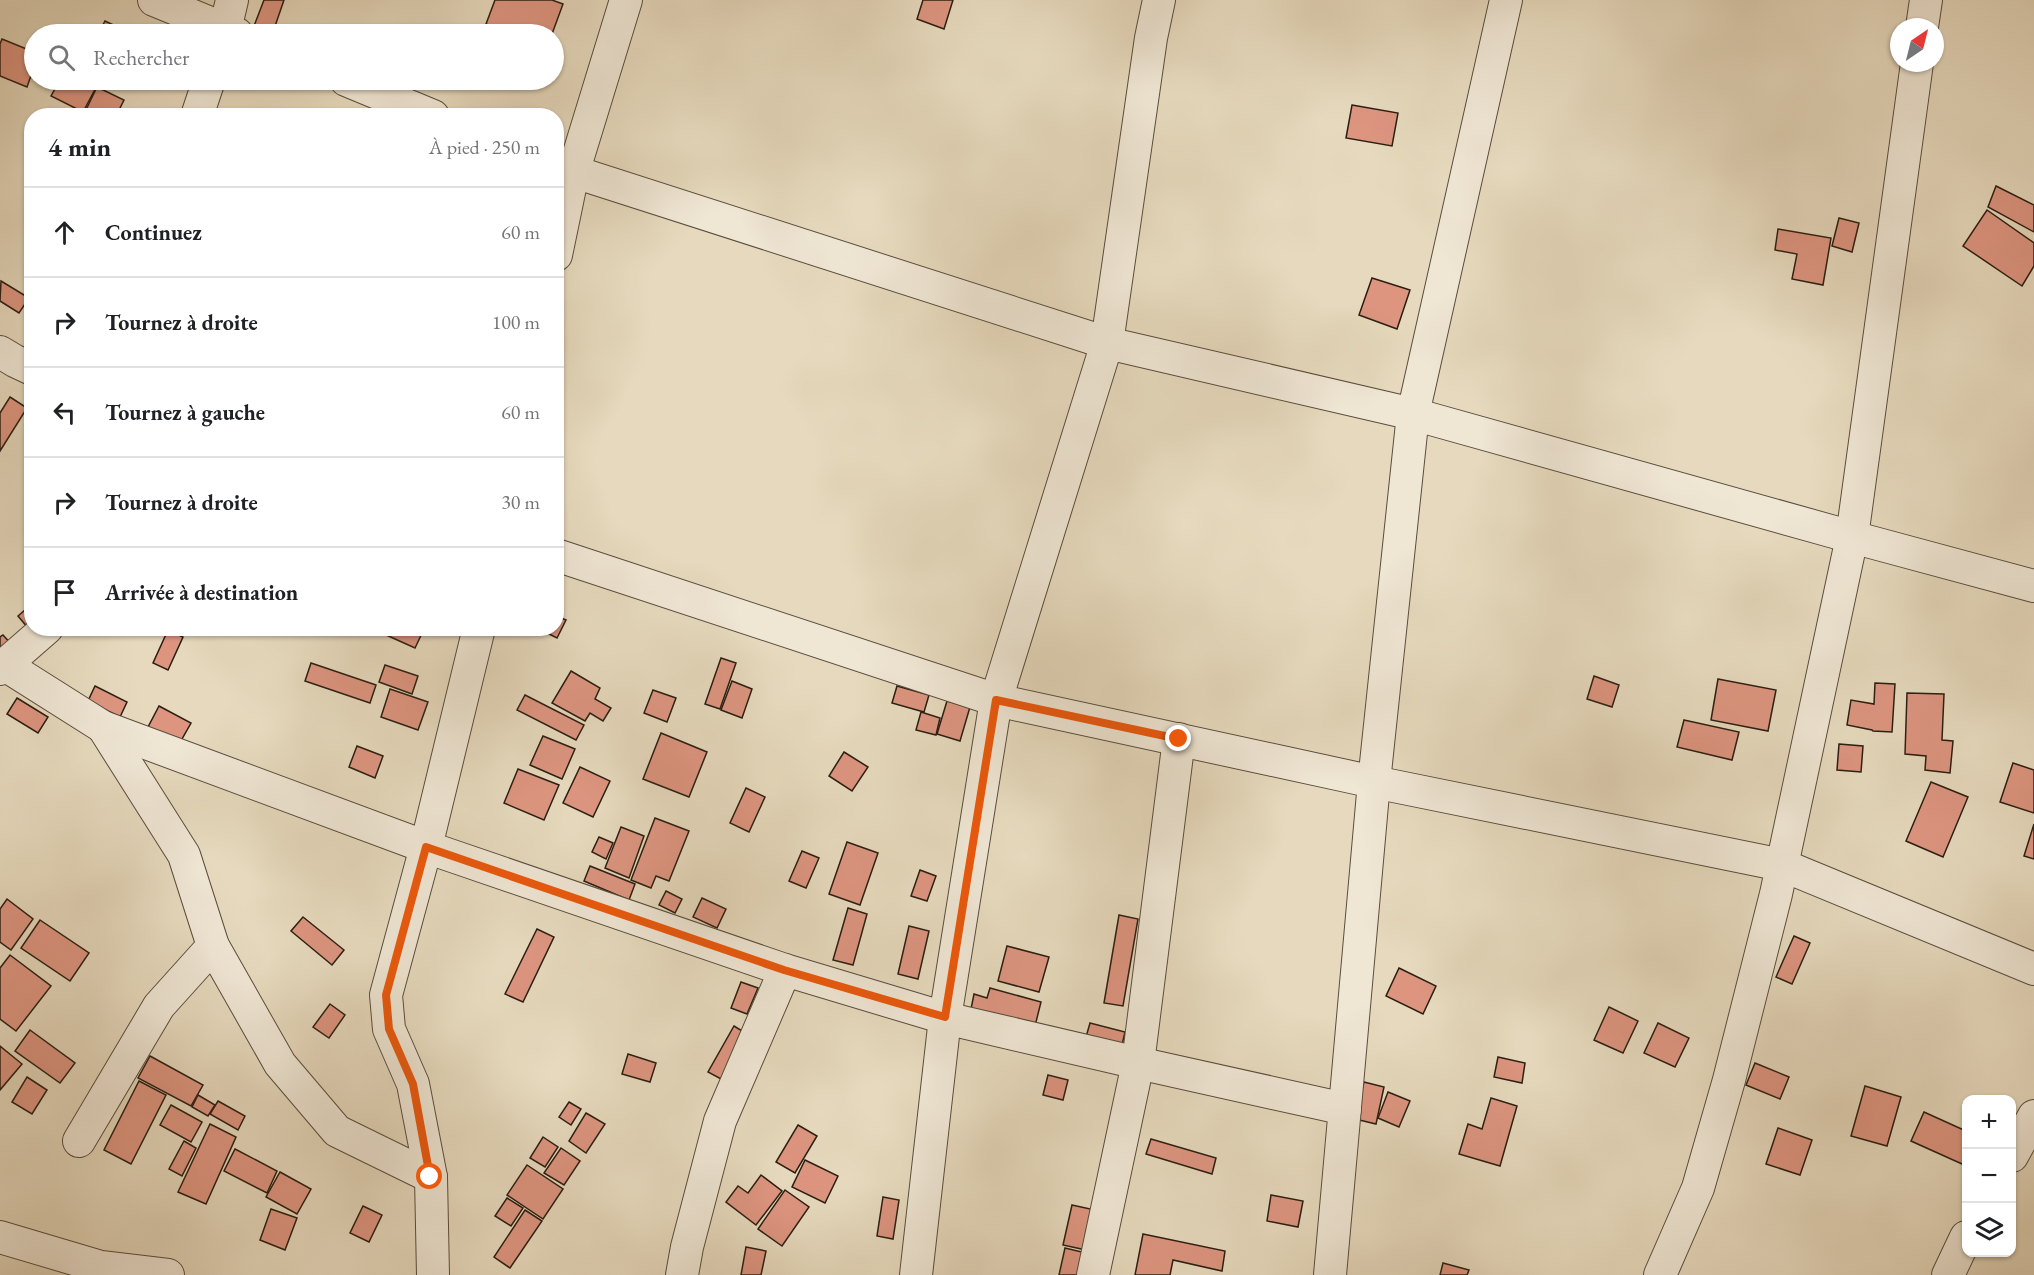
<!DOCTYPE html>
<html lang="fr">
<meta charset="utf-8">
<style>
body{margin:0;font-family:"EB Garamond",serif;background:#f6f6f6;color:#202124}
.controls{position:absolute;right:18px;bottom:18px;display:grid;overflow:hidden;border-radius:12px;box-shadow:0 2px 4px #0004}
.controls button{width:54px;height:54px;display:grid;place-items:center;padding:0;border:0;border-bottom:2px solid #e0e0e0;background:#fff;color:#202124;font:30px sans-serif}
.compass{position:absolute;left:1890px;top:18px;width:54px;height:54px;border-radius:50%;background:#fff;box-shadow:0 2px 4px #0004;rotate:35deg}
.stop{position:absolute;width:18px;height:18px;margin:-14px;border:4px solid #ea580c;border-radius:50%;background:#fff}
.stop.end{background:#ea580c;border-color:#fff;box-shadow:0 2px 6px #0008}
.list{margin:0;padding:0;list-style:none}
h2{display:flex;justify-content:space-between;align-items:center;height:78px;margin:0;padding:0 24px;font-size:26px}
h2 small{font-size:20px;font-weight:400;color:#757577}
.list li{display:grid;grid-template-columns:39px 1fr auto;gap:18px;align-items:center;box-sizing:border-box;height:90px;padding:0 24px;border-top:2px solid #e0e0e0}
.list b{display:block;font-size:22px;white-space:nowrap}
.list em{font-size:20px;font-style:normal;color:#757577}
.icon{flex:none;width:33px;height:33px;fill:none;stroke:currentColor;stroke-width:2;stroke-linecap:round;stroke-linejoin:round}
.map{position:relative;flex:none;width:2034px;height:1275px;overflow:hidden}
.search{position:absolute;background:#fff;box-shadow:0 2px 4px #0004;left:24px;top:24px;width:540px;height:66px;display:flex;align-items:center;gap:15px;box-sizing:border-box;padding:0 21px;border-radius:33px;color:#757577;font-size:22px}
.panel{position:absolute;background:#fff;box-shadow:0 2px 4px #0004;left:24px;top:108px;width:540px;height:528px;border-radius:24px}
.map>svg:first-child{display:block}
</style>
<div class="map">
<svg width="2034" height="1275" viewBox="0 0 2034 1275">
<rect width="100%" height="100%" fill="#e6d9bd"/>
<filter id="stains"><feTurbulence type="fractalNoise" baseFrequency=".00333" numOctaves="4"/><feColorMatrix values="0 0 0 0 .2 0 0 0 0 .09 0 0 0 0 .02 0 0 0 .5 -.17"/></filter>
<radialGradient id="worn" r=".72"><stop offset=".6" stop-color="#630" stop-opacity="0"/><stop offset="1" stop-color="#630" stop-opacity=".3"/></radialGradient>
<g fill="#dd9580" stroke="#2a1e12" stroke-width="1.5">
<path d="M264 0H284L273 32 254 26Z"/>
<path d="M495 0H552L563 4 552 34H516L486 24Z"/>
<path d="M923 0H953L944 29 917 19Z"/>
<path d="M105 21 122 29 119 34H98Z"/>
<path d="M2 39 34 52V67L27 87 0 76V44Z"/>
<path d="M60 80H100L83 112 51 96Z"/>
<path d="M97 87 124 100 116 116H83Z"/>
<path d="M1352 105 1398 113 1392 146 1346 138Z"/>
<path d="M1996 186 2034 205V232L1988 207Z"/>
<path d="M1987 210 2034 243V266L2022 286 1963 246Z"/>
<path d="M1839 218 1859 223 1852 252 1832 246Z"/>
<path d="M1778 229 1831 238 1823 285 1792 279 1797 254 1775 250Z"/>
<path d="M1372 278 1410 290 1397 329 1359 315Z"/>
<path d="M1 281 29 298 19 313 0 301Z"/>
<path d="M10 397 27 408 0 451V413Z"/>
<path d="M32 604V625L28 628 18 616Z"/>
<path d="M556 616 566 620 557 638 537 628H556Z"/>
<path d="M386 628H417L423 631 415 648 384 634Z"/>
<path d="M168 630 183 637 168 670 153 663Z"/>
<path d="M3 635 13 646 0 657V637Z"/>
<path d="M721 658 736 663 720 709 705 704Z"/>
<path d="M311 663 376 685 370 703 305 681Z"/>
<path d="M385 665 418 676 412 694 379 682Z"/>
<path d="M571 671 600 688 595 699 611 708 603 721 590 713 585 721 552 703Z"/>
<path d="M1594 676 1619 685 1612 707 1587 699Z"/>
<path d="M1718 679 1776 690 1768 731 1711 720Z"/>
<path d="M732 681 752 689 742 718 721 710Z"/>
<path d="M1875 683 1895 684 1892 732 1873 731 1872 730 1847 725 1851 700 1874 704Z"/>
<path d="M95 686 127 702 120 717 88 701Z"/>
<path d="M897 686 929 695 924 712 892 703Z"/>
<path d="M390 689 428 702 418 730 381 717Z"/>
<path d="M653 690 676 698 667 722 644 713Z"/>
<path d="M1907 693 1944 694 1942 740 1953 741 1950 773 1925 770 1926 756 1905 754Z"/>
<path d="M525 695 584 725 576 740 517 710Z"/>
<path d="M17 698 48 717 38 733 7 714Z"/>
<path d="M947 701 970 707 960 741 937 734Z"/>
<path d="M159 706 191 723 178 746 147 729Z"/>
<path d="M921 712 940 718 936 735 916 730Z"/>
<path d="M1684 720 1739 732 1732 760 1677 747Z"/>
<path d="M661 733 707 752 689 797 643 779Z"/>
<path d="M543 736 575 749 562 779 530 765Z"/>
<path d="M1839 744 1863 746 1861 772 1837 770Z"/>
<path d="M357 746 383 756 375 778 349 767Z"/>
<path d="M844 752 868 767 852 791 829 776Z"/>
<path d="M2013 763 2034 770V813L2000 802Z"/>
<path d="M580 767 610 781 593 817 563 803Z"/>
<path d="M518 769 559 785 544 820 504 803Z"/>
<path d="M1931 782 1968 797 1943 857 1906 841Z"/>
<path d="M746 788 765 797 749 832 730 823Z"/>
<path d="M655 818 689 831 669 881 656 876 651 888 631 880Z"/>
<path d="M2034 824V859L2024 856Z"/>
<path d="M621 827 644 836 629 878 605 868Z"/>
<path d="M599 837 613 843 606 859 592 852Z"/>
<path d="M847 842 878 853 860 905 829 894Z"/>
<path d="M802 851 819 858 806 888 789 881Z"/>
<path d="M590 866 635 884 629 900 584 881Z"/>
<path d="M920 870 936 876 927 901 911 896Z"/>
<path d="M666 891 682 899 675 913 659 905Z"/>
<path d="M702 898 726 909 717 928 693 917Z"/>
<path d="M7 899 33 919 11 950 0 942V909Z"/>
<path d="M848 908 867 914 853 965 833 960Z"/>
<path d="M1119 915 1138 919 1123 1006 1104 1003Z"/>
<path d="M303 917 344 950 332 965 291 931Z"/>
<path d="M40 920 89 953 70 981 21 948Z"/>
<path d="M909 926 929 931 918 979 898 974Z"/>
<path d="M537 929 554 937 523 1002 505 994Z"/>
<path d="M1794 936 1810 943 1792 984 1776 977Z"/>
<path d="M1007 946 1049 957 1039 992 998 981Z"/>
<path d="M10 955 51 986 16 1031 0 1019V968Z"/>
<path d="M1399 968 1436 986 1423 1014 1386 996Z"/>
<path d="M741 982 758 988 747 1014 731 1008Z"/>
<path d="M990 988 1041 1002 1035 1026 971 1009 974 994 987 998Z"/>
<path d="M330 1004 345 1015 329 1038 313 1027Z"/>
<path d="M1609 1007 1638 1021 1623 1053 1594 1040Z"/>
<path d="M1090 1023 1125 1032 1122 1045 1086 1037Z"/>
<path d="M1658 1023 1689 1038 1675 1067 1644 1053Z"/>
<path d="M734 1026 747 1034 721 1079 708 1072Z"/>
<path d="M30 1030 75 1063 60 1083 15 1051Z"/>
<path d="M0 1046 22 1064 0 1090Z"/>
<path d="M628 1054 656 1063 650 1082 622 1074Z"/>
<path d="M150 1056 203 1085 191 1106 138 1078Z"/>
<path d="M1498 1057 1525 1063 1522 1083 1494 1077Z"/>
<path d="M1755 1063 1789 1077 1780 1099 1746 1085Z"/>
<path d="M1048 1075 1068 1080 1063 1100 1043 1095Z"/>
<path d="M27 1077 47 1090 32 1114 12 1102Z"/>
<path d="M139 1081 166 1095 131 1164 104 1150Z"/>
<path d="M1364 1082 1384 1087 1376 1124 1355 1119Z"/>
<path d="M1865 1086 1901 1097 1887 1146 1851 1136Z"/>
<path d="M1388 1092 1410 1101 1399 1127 1378 1118Z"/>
<path d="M198 1095 215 1105 208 1116 192 1107Z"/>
<path d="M1491 1098 1517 1106 1500 1166 1459 1154 1468 1124 1482 1129Z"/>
<path d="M218 1101 245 1116 238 1130 210 1114Z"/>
<path d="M569 1102 581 1109 571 1125 559 1117Z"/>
<path d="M171 1105 202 1122 191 1142 160 1125Z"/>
<path d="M1924 1112 1966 1131V1155L1962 1164 1911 1141Z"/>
<path d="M586 1113 605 1124 586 1153 569 1141Z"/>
<path d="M210 1124 236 1137 206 1204 178 1192Z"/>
<path d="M798 1125 817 1136 795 1173 776 1162Z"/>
<path d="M1778 1128 1812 1140 1800 1175 1766 1164Z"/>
<path d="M543 1137 558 1147 545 1167 530 1158Z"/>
<path d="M1151 1139 1216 1158 1212 1174 1146 1154Z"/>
<path d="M184 1141 196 1148 182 1176 169 1169Z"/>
<path d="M561 1148 580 1161 564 1185 544 1173Z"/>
<path d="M235 1149 277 1171 267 1193 224 1171Z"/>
<path d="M805 1160 838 1176 825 1203 792 1187Z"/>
<path d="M527 1165 563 1189 543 1219 507 1195Z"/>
<path d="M280 1172 311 1189 297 1214 266 1197Z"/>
<path d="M761 1175 782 1191 756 1225 726 1202 738 1186 748 1193Z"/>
<path d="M785 1190 809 1207 782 1246 758 1229Z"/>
<path d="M1271 1195 1303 1201 1298 1227 1267 1221Z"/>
<path d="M883 1197 899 1200 893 1239 877 1236Z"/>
<path d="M507 1198 523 1208 511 1226 495 1216Z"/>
<path d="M1072 1205 1095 1210 1086 1250 1063 1245Z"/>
<path d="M363 1206 382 1215 369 1242 350 1233Z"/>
<path d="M271 1209 297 1218 285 1250 260 1240Z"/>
<path d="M525 1210 542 1221 510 1268 494 1257Z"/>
<path d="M1143 1234 1225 1251 1222 1271 1173 1260 1170 1275H1135Z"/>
<path d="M746 1247 766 1251 761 1275H741Z"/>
<path d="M1065 1248 1086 1253 1081 1275H1059Z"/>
<path d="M1443 1263 1469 1270 1467 1275H1440Z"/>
</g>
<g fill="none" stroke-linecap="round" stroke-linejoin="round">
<g stroke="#594d3d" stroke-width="34">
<g id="minor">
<path d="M154 0 237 34"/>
<path d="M1922 27 1926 0"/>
<path d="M224 34 232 0"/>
<path d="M346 80 433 116"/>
<path d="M197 116 209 80"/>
<path d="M556 166 1107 343 1413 414 1852 537 2034 586"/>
<path d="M556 255 573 173 626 0"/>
<path d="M0 352 15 361 32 369"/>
<path d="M556 555 996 700 1374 782 1782 865 2034 969"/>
<path d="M5 665 103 727 426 847 785 970 945 1018 1138 1063 1345 1109"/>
<path d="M0 669 47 628"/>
<path d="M103 727 184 855 213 946 280 1064 337 1131 431 1177"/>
<path d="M79 1141 159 1006 213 946"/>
<path d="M2012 1156 2034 1116"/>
<path d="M0 1237 101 1267 168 1275"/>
<path d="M433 1275 431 1177 413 1084 389 1029 386 995 426 847 479 628"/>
<path d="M682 1275 687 1247 720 1121 785 970"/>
<path d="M916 1275 945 1018 996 700 1107 343 1151 38 1159 0"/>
<path d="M1093 1275 1138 1063 1179 739"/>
<path d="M1330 1275 1374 782 1413 414 1506 0"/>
<path d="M1660 1275 1698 1188 1729 1080 1776 894 1852 537 1917 63"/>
<path d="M1948 1275 1966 1237"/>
</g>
</g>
<use href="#minor" stroke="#efe6d4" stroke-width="32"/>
</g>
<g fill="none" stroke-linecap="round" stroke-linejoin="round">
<path stroke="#ea580c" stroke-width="8" d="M430 1177 413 1084 389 1029 386 995 426 847 784 970 945 1017 996 700 1179 739"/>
</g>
<rect width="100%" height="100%" filter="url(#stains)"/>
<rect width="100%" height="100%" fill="url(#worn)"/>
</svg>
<div class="controls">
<button>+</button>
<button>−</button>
<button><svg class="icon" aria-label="layers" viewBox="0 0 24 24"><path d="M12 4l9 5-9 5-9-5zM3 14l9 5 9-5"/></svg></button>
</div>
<svg class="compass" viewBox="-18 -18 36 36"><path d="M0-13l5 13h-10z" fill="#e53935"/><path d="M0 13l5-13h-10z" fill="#757577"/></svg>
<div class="stop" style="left:430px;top:1177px"></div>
<div class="stop end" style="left:1179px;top:739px"></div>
<div class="search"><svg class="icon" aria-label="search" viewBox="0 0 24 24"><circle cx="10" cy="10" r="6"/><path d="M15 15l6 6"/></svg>Rechercher</div>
<section class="panel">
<h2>4 min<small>À pied · 250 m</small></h2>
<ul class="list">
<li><svg class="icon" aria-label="ahead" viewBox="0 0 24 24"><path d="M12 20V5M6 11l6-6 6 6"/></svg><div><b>Continuez</b></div><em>60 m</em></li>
<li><svg class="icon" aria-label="right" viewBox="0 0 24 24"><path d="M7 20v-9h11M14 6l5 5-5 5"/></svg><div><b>Tournez à droite</b></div><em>100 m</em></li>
<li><svg class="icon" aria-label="left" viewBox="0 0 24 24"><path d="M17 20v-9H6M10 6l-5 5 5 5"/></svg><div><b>Tournez à gauche</b></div><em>60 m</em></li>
<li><svg class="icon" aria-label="right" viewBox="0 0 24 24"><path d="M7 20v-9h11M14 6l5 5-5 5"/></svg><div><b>Tournez à droite</b></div><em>30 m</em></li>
<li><svg class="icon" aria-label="arrive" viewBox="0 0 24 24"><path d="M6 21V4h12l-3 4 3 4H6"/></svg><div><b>Arrivée à destination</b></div></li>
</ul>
</section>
</div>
